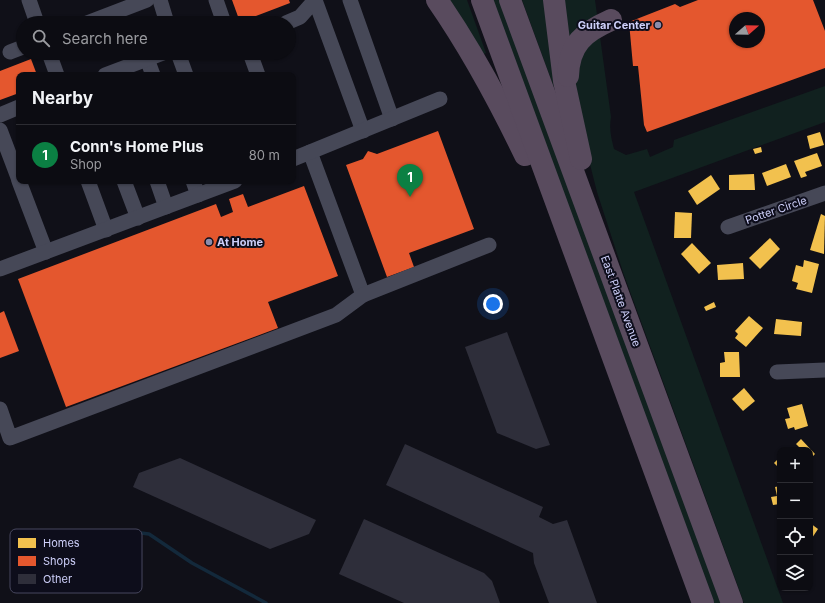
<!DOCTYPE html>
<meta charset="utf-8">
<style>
body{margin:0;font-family:Inter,sans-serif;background:#1a1a20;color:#f1f3f6}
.controls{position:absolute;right:12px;bottom:12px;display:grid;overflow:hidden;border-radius:8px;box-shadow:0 1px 3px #0004}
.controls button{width:36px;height:36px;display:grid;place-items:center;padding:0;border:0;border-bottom:1px solid #2c2c32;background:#0c0c12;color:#f1f3f6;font:20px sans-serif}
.compass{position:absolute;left:729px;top:12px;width:36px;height:36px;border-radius:50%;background:#0c0c12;box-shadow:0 1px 3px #0004;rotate:70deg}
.you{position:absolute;left:493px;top:304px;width:14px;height:14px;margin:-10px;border:3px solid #fff;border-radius:50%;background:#1a73e8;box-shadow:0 0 0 6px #1a73e833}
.badge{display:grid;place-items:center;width:26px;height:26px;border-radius:50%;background:#0b8043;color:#fff;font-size:13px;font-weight:700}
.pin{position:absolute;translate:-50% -33px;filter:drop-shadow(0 1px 2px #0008)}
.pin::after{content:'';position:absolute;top:21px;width:14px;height:12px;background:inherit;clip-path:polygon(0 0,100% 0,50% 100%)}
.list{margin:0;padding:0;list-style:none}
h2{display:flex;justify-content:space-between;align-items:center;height:52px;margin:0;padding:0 16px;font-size:17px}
h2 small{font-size:13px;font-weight:400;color:#9a9b9f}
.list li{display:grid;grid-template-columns:26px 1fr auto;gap:12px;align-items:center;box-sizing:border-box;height:60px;padding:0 16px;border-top:1px solid #2c2c32}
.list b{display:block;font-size:15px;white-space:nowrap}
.list p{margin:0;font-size:13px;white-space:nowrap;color:#9a9b9f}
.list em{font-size:13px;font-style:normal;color:#9a9b9f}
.icon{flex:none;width:22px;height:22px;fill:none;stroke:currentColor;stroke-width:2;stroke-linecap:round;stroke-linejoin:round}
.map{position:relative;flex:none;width:825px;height:603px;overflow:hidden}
.search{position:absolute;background:#0c0c12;box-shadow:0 1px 3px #0004;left:16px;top:16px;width:280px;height:44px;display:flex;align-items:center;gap:10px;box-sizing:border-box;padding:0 14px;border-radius:22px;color:#9a9b9f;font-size:15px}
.panel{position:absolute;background:#0c0c12;box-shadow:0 1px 3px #0004;left:16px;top:72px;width:280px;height:112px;border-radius:8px}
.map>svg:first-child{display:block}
</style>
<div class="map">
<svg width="825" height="603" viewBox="0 0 825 603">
<rect width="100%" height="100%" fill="#101018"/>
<g fill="#11211f">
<path d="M445 0H467L486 53 482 55Z"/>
<path d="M485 0H502L724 603H709Z"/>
<path d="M522 0H547L557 96Z"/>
<path d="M561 0H595L611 117C609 129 611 137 614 149L626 155 647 149 650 157 673 147 674 140 825 86V122L634 192 783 603H744L624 275 597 192 577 113Z"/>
</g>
<g fill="#f2c14e">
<path d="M820 132 824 145 810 149 807 136Z"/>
<path d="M761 147 762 152 755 154 753 149Z"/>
<path d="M817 153 822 166 805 172 807 176 801 178 794 161Z"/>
<path d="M786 164 791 177 767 186 762 173Z"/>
<path d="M754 174 755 190H729V175Z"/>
<path d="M711 175 720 189 697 205 688 191Z"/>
<path d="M675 212 692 213 691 238H674Z"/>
<path d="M821 214 825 216 824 254 810 250Z"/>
<path d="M770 238 780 249 760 269 749 258Z"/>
<path d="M692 243 711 263 699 274 681 254Z"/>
<path d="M804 260 819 264 812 293 796 289 798 283 792 281 796 265 803 267Z"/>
<path d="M743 263 744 279 718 280 717 265Z"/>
<path d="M714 302 716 307 706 311 704 307Z"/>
<path d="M749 316 763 328 746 347 735 338 738 334 735 331Z"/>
<path d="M776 319 802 322 801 336 774 334Z"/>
<path d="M724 352H739L740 377H720V363L725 362Z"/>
<path d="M744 388 755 401 743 411 732 399Z"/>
<path d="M802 404 808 426 795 430 794 427 788 429 785 419 790 418 787 408Z"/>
<path d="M801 439 815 454 810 459V450H797L800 448 796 444Z"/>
<path d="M780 457V469L774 463Z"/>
<path d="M780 486V504L773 505 771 497 777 496 775 487Z"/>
<path d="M810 523 818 529 810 541Z"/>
</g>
<g fill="#e4572e" fill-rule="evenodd">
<path d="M232 0H289L290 3 240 22Z"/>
<path d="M698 0H813L825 31V68L647 132 644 125 638 66H633L629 22 675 4 680 7ZM735 18H759V42H735Z"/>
<path d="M31 59 37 75H19V93L0 100V71Z"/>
<path d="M438 131 474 229 409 253 414 267 387 277 346 165 363 159 368 151 377 154Z"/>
<path d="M304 186 338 276 268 302 278 328 66 407 18 279 216 204 221 217 233 212 229 199 243 194 248 207Z"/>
<path d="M4 311 19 351 0 358V313Z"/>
</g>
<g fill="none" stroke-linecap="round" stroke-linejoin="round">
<path stroke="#13293b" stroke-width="3.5" d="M141 533 149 534 192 563 266 603"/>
</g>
<g fill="#2e2e3a">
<path d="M507 332 550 445 536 449 497 433 465 347Z"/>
<path d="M405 444 543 507 539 517 553 524 567 520 597 603H549L534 563 533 553 386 485Z"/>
<path d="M180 458 316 520 309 534 270 549 133 487 139 473Z"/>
<path d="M364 519 484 573 492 581 500 603H404L339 574Z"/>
</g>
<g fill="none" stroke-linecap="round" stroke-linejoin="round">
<g stroke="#464857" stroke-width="15">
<path d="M29 0 37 23"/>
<path d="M160 0 167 23"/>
<path d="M216 0 224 23"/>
<path d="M350 0 392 119"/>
<path d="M87 23 147 0"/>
<path d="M286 23 300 17 315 0 363 131"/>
<path d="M10 52 23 47"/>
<path d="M49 53 57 75"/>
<path d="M178 53 186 75"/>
<path d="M250 53 258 75"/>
<path d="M147 59 153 75"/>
<path d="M105 75 163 53"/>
<path d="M0 115 19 107"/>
<path d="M0 130 19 180"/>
<path d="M310 152 363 295"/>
<path d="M293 159 440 99"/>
<path d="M19 181 46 252"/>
<path d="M88 181 106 230"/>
<path d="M124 181 138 218"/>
<path d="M157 181 166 207"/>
<path d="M193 181 198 195"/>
<path d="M728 227 825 193"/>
<path d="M0 269 235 181"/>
<path d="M777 372 825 370"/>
<path d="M0 409 10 438 336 315 363 295 489 245"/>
</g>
<g stroke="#594b5e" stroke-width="22">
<path d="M437 0C471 49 499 101 525 155"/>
<path d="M482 0 703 603"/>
<path d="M510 0 732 603"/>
<path d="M554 0 564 81 581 159"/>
<path d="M568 76C569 44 584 32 611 20"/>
</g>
</g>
<g fill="#8b8caa" stroke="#0d0d1b" stroke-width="1.5">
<circle cx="658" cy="25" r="4"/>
<circle cx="209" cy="242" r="4"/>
</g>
<g text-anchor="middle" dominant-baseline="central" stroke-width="4" stroke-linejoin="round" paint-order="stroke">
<g font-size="11" font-weight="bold" fill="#cdcff9" stroke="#0d0d1b" text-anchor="end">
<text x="650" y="25">Guitar Center</text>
<text x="217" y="242" text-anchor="start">At Home</text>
</g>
<g font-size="11" fill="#cdcff9" stroke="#0d0d1b">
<text transform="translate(776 210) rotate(-19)">Potter Circle</text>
<text transform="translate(621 301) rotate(70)">East Platte Avenue</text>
</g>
</g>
<rect x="10" y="529" width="132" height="64" rx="6" fill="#0d0d1b" stroke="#47475e" stroke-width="1"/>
<rect x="18" y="538" width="18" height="10" fill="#f2c14e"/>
<rect x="18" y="556" width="18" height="10" fill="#e4572e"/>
<rect x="18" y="574" width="18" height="10" fill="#2e2e3a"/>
<g font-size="11" fill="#cdcff9">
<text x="43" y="547">Homes</text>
<text x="43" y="565">Shops</text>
<text x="43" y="583">Other</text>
</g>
</svg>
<div class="controls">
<button>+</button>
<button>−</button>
<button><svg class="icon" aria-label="locate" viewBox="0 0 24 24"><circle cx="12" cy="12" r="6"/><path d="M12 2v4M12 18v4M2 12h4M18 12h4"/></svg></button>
<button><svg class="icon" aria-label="layers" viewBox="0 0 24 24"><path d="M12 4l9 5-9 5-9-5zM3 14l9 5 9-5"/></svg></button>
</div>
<svg class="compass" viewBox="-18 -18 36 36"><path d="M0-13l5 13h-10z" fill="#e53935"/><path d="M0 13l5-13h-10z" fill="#9a9b9f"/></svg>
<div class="you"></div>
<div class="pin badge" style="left:410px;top:197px">1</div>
<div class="search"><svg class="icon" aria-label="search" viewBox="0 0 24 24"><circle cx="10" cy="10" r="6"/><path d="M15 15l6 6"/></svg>Search here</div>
<section class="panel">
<h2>Nearby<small></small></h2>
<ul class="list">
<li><span class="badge">1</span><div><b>Conn's Home Plus</b><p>Shop</p></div><em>80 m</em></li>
</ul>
</section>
</div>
